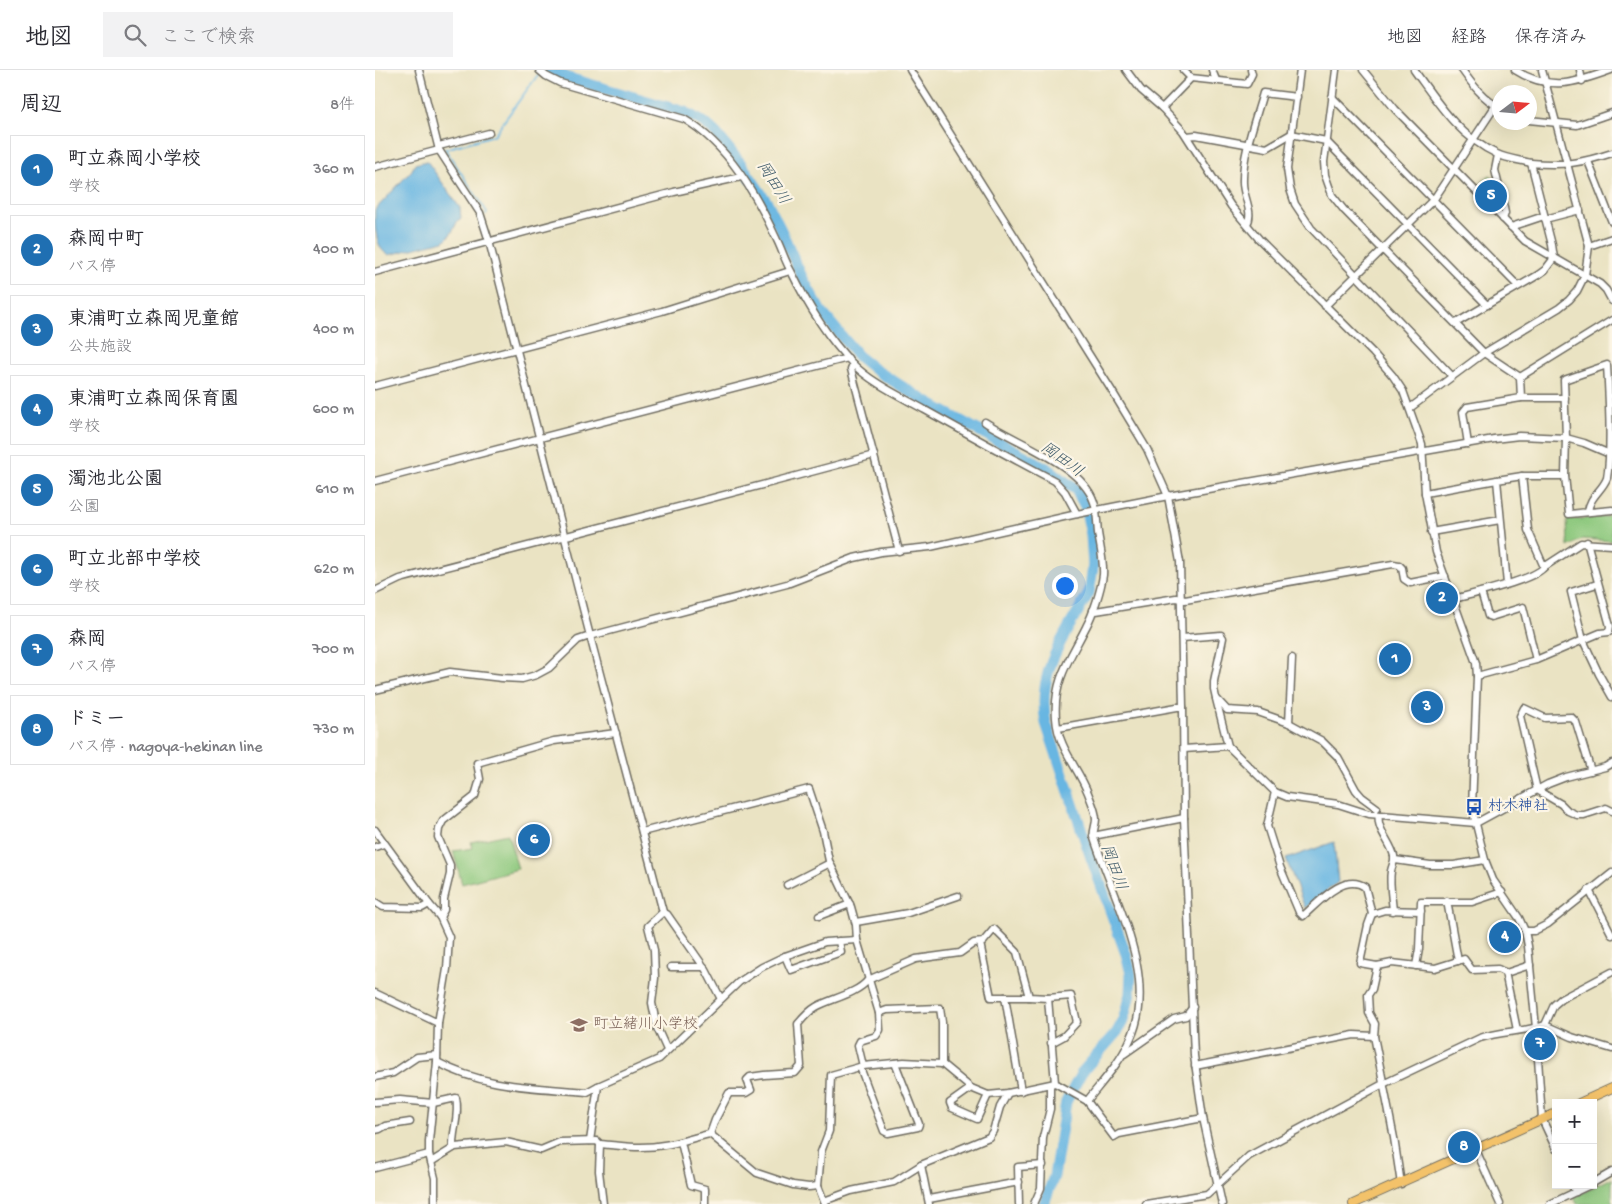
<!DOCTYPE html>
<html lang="ja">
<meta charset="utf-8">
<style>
body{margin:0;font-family:"Gochi Hand","Klee One",sans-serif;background:#f2f2f3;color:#2b2b33}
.controls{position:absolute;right:15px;bottom:15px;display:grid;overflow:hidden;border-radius:0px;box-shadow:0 5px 20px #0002}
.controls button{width:45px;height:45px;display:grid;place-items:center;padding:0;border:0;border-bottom:1px solid #e1e1e2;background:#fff;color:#2b2b33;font:25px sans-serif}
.compass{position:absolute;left:1117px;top:15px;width:45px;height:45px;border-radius:50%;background:#fff;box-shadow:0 5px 20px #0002;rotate:74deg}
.you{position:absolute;left:689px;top:515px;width:18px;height:18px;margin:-12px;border:4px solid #fff;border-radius:50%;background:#1a73e8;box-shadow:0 0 0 8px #1a73e833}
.badge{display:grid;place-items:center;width:32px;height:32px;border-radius:50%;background:#1f6fb2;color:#fff;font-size:16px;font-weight:700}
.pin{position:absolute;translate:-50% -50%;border:2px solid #fff;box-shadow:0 1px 5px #0006}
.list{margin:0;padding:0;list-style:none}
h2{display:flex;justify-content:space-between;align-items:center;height:65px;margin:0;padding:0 20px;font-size:21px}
h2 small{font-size:16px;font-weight:400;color:#7c7c81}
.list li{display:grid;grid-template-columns:32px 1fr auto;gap:15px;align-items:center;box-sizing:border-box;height:70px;margin:0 10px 10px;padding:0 10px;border:1px solid #e1e1e2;border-radius:0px}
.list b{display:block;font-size:19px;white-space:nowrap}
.list p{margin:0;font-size:16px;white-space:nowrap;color:#7c7c81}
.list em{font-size:16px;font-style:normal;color:#7c7c81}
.icon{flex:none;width:28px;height:28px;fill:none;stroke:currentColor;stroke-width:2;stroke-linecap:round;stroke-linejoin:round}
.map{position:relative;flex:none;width:1237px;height:1134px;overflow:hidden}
header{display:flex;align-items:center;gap:30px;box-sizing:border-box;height:70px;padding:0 25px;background:#fff;border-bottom:1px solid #e1e1e2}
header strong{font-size:24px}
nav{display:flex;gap:28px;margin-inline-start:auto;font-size:18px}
.search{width:350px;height:45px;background:#f2f2f3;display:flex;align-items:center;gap:12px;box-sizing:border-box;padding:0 18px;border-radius:0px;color:#7c7c81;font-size:19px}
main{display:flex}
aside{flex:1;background:#fff}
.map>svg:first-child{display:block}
</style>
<header>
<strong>地図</strong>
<div class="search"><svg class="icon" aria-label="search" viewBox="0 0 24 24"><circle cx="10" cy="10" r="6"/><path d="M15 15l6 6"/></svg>ここで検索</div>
<nav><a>地図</a><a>経路</a><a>保存済み</a></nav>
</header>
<main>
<aside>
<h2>周辺<small>8件</small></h2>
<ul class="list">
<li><span class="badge">1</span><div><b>町立森岡小学校</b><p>学校</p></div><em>360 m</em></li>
<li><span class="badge">2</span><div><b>森岡中町</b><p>バス停</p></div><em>400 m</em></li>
<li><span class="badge">3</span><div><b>東浦町立森岡児童館</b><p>公共施設</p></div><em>400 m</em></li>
<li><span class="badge">4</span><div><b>東浦町立森岡保育園</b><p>学校</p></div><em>600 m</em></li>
<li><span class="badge">5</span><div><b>濁池北公園</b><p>公園</p></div><em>610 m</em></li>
<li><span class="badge">6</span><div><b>町立北部中学校</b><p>学校</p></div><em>620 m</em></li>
<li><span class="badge">7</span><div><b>森岡</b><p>バス停</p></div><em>700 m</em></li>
<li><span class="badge">8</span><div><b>ドミー</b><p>バス停 · nagoya-hekinan line</p></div><em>730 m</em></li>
</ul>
</aside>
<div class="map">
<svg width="1237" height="1134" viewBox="0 0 1237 1134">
<rect width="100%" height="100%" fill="#fcf5e5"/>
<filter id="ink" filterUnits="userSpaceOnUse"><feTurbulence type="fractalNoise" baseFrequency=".02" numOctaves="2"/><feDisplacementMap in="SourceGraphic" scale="10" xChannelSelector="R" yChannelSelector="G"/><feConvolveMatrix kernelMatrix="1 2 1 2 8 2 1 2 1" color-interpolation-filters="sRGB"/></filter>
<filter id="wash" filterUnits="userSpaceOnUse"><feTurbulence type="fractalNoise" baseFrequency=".0096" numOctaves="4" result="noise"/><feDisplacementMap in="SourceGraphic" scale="20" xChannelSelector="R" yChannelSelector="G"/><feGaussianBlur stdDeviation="1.12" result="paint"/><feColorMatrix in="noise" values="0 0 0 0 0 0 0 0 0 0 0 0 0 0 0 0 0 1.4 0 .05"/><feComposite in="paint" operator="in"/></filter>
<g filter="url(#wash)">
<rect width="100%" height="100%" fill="#eae3c3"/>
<g fill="#8cc87d" stroke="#5c7a54">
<path d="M1115 105C1121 111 1127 128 1123 136H1120L1103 120V117Z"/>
<path d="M1237 446V471L1207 469 1193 477 1192 450Z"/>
<path d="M133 764 143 799 87 814 78 781 98 778 96 772Z"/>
<path d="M1237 1108V1134H1202L1199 1127Z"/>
</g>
<g fill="#68b6e2" stroke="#4a7086">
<path d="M52 91 85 138 86 149 83 150 76 164 69 171 14 185C0 180 0 155 0 140L37 100 40 94Z"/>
<path d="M959 772 963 812 930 838 911 789Z"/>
</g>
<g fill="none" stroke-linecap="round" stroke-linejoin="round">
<path stroke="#68b6e2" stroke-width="2" d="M111 144 112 142 70 79 119 65 165 2"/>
<path stroke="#68b6e2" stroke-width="11" d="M174 0 197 9 310 42 330 53 341 63 367 95 392 132 406 160 427 207 445 240 484 287 499 299 552 332 677 401 701 420 710 436 716 465 718 497 714 523C689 566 661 602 671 653L715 785 751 884 756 904 755 924 748 951 742 962 707 1002 691 1032 679 1106 669 1134"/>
</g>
</g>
<g filter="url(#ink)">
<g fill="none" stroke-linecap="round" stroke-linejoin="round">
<g stroke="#6e6b60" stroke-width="9">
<g id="minor">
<path d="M44 0 64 80 105 143 114 171 215 566 288 842 273 856 279 880 280 908 277 933 282 958 292 980"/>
<path d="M164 0 171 6 185 13 309 49C353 75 381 124 402 170 407 180 410 191 416 201 432 234 451 266 477 293 495 312 527 327 550 340 593 364 636 388 680 411L690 422 702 444"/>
<path d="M535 0 737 321 772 379 793 426 805 492 808 637 809 748 819 986 828 1048 847 1134"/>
<path d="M751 0 766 20 787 38 808 61 856 136 884 169 998 283 1018 306 1028 321 1047 374 1050 423 1061 482 1101 593 1102 606 1097 738 1110 790 1118 810 1144 848 1150 861 1153 876 1161 958 1167 1049 1181 1079"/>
<path d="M808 0 816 8 872 14 877 4 876 0"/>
<path d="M837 0 841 10"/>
<path d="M925 0 912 99 915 119 920 134 936 158 1077 306"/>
<path d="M961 0 949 92 950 105 957 125 969 140 1109 283 1145 307"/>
<path d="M988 0 1020 39 1150 171 1225 214 1231 220 1237 231"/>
<path d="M1039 0C1063 33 1083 66 1122 84 1132 89 1145 90 1156 93"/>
<path d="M1087 0C1097 14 1108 29 1124 37"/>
<path d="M1140 0C1174 22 1201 13 1236 0"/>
<path d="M1205 0 1207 11"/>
<path d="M957 27 1143 216"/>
<path d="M787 38 816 8"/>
<path d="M1154 50 1202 55 1237 43"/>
<path d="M812 66 821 65 892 78 916 64 951 71 1112 235"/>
<path d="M64 76 114 63"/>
<path d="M1123 85 1120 100 1129 138 1130 143 1128 149"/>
<path d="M1213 91 1237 152"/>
<path d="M0 97 64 80"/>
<path d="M1170 149 1205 140"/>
<path d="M872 154C879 143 868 126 868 113 867 85 880 51 888 23L922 27"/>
<path d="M1136 157 1169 146"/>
<path d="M1214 176 1237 168"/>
<path d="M0 202 299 122 366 107"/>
<path d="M950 236 1059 129 1121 35"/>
<path d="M1081 253 1163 205 1170 200 1179 188 1177 175 1156 93C1188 96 1207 93 1237 83"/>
<path d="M478 294 476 299 524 481"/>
<path d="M1145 307 1237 250"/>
<path d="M1145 307 1146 328"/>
<path d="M0 316 287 241 415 201"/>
<path d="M1035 338 1109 283 1184 238 1194 230 1202 221 1210 205 1214 176 1167 0"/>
<path d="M610 352C641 373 706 394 719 432 722 441 722 453 723 463 725 476 729 492 728 505 726 520 718 544 711 557 695 589 678 610 681 648 683 678 703 697 713 723 716 731 721 741 721 749 721 756 717 762 719 768 738 828 785 908 755 970 745 993 727 1012 712 1031"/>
<path d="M1093 374 1088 342 1092 337 1146 328H1190"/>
<path d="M1147 406 1153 460 1169 497"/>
<path d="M0 411 473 288"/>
<path d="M1050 423 1122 410"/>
<path d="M1213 442C1214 427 1227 421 1232 408 1237 379 1234 327 1232 295L1189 310 1191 368 1190 406 1194 444 1237 440"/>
<path d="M1056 462 1125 450"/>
<path d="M1132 514 1122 410 1147 406H1190"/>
<path d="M1222 514 1196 522 1208 570 1224 604 1237 627"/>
<path d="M0 521 25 509C183 468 341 428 499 385"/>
<path d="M1106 522 1113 546 1116 547 1148 537 1161 590"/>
<path d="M1079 529C1097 524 1160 510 1169 497L1206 473 1237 475"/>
<path d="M718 540 721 541 801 528 810 530 1018 494 1024 495 1027 498 1029 509 1035 513 1070 506"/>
<path d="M807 568 846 565 848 568 839 611V619L841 628 852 640 883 642 914 653 947 671 963 687 981 720 987 727 1002 738"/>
<path d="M1102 606 1161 590 1225 563 1234 562 1235 556 1212 472"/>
<path d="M0 620 75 602 127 608 147 609 161 605 174 598 203 570 215 566 412 514 479 488 506 482 555 477 702 444 793 426 1119 369 1144 366 1191 368 1209 373 1237 385"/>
<path d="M841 629 853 676"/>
<path d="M914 653 917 588"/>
<path d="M683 658 802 637H808"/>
<path d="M809 679 853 676 900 722 912 727 963 734 994 744 1101 753 1173 714 1191 707 1230 697 1237 693"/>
<path d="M1216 701 1201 652 1196 647 1170 648 1149 638 1145 646 1162 720 1186 734 1193 741 1202 745H1209L1231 738 1237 741"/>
<path d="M900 722 892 756 905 797 924 842 928 846C943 833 969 802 990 817L997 844 993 855 985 893 1002 896 1017 893 1060 898 1089 889 1097 900 1123 899 1131 903 1155 895"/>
<path d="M1004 745C1001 759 1016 772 1019 786 1020 792 1017 795 1016 801 1014 813 1017 828 1018 841"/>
<path d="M0 760 54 834 65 847 74 867 72 899 63 953 62 992 54 1071V1084L60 1108V1134"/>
<path d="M267 762 434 719 448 761 454 791 476 837 481 855 482 870 504 943 505 960 501 966 485 971 483 975 488 996"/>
<path d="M718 766 809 748"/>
<path d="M0 777 9 774"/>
<path d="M1020 790 1055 795H1079L1110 790"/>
<path d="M412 815 455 793"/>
<path d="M1214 820 1237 865"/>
<path d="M1072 831 1083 891"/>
<path d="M0 832 8 837 47 838 54 834"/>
<path d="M289 843 292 844 331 900 346 929"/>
<path d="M997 844 1010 840 1046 841"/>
<path d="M444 846 475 834"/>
<path d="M65 847 69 840V829L75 804V795L63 767 64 759 68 751 100 726 105 709 102 693 179 671 241 663"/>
<path d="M481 852 533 843 583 826"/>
<path d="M1150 861H1159L1173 854 1237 803"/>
<path d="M605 873 616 927H654"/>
<path d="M410 886 416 900 466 882 464 871"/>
<path d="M1002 896 997 919 993 925 994 943 1000 954 999 966 1019 1068 1026 1114"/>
<path d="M1041 896 1044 879 1046 832H1097L1127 822"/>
<path d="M296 897H329"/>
<path d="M1130 902 1142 960"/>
<path d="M0 923 63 953"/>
<path d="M630 927 646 1021"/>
<path d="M673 928 680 1013"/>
<path d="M504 943 512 940 565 938 567 952V994"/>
<path d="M1170 955 1179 935 1186 929 1237 902"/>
<path d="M749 984 799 949 811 946 818 937"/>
<path d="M62 992C109 1018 160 1017 212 1022L223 1016 284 989 364 912 387 897 410 886 450 872 482 870"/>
<path d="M820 996 979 965 999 966"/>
<path d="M485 997 509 1061 513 1063 543 1057 544 1054 520 993"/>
<path d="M0 1007 18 1003 42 987 62 985"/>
<path d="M596 1018 575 1033 577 1038 602 1049 613 1025"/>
<path d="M0 1032 25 1030 58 1033 81 1028C85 1045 77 1061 78 1078"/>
<path d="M0 1060 5 1059 10 1056 35 1052"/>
<path d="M335 1064 340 1050 354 1023H371L376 1020 372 1010 375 1007 389 1005 420 1003 426 996 423 954C428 948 434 941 441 937 455 929 482 924 493 910L541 889 585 883 599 873 608 872 619 859 642 882 654 927 673 928 696 926 702 952 689 966 676 973"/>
<path d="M335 1064 382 1103 418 1115 434 1117 443 1116"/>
<path d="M215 1071 223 1016"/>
<path d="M306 1072 316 1115 330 1119V1134"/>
<path d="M225 1074 224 1101 228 1134"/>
<path d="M1101 1080 1125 1134"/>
<path d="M56 1092 80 1077 131 1072 166 1080 185 1072 222 1071 225 1074C246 1076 268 1079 289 1075 305 1073 319 1067 335 1064"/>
<path d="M546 1095 554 1134"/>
<path d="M0 1098 54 1084"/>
<path d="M1218 1113 1237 1102"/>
<path d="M1197 1115 1201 1122"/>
<path d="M554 1129 644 1112"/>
<path d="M449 1131 476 1121 519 1112 546 1095 614 1067 618 1061 625 1037 633 1023"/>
<path d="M450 1134 443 1116 446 1082 454 1061 456 1005 488 996 529 992 567 994 596 1018 613 1025 633 1023 680 1013 712 1031 739 1067 744 1064 828 1048"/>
<path d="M644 1134 643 1097 668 1095"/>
<path d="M659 1134 666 1118 668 1067 675 1039V1015"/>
<path d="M771 1134 832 1124 874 1086 1008 1014 1105 968C1126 961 1149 962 1170 955L1197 967 1237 979"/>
<path d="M1175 1134 1215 1115"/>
</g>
</g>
<g stroke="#6e6b60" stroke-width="10">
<g id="major">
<path d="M1204 1033 1237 1018"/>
<path d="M978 1134 1181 1043"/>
</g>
</g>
<use href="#minor" stroke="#fff" stroke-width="6"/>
<use href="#major" stroke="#f3c26a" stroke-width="8"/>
</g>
</g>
<defs>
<g id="bus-bare" transform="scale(1.35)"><path d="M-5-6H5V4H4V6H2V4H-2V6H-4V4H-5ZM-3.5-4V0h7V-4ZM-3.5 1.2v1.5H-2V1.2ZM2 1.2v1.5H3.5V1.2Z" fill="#1a4fb4" stroke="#fcf5e5" stroke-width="2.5" paint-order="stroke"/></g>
<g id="school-bare" transform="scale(1.35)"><path d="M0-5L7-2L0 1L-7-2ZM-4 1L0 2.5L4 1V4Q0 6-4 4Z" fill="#8d6e63" stroke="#fcf5e5" stroke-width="2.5" paint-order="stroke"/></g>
</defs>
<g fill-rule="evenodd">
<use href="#bus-bare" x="1099" y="737"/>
<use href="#school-bare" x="204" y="955"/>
</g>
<g text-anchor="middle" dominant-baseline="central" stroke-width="4.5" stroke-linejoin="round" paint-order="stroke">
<g font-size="15" fill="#164399" stroke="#fcf5e5" text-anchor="start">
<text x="1113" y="737">村木神社</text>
</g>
<g font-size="15" fill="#785e54" stroke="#fcf5e5" text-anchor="start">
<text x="218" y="955">町立緒川小学校</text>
</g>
<g font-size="16" font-style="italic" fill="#405c6b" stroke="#fcf5e5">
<text transform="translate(397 114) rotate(58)">岡田川</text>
<text transform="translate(686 391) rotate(36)">岡田川</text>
<text transform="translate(737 798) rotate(70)">岡田川</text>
</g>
</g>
</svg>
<div class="controls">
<button>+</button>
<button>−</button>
</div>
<svg class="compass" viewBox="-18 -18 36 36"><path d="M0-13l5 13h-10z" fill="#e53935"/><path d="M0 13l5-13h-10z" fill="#7c7c81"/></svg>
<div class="you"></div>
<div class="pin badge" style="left:1020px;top:589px">1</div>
<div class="pin badge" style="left:1067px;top:528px">2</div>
<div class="pin badge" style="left:1052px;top:637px">3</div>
<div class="pin badge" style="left:1130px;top:867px">4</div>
<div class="pin badge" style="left:1116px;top:126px">5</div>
<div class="pin badge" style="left:159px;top:770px">6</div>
<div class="pin badge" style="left:1165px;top:974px">7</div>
<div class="pin badge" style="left:1089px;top:1077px">8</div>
</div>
</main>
